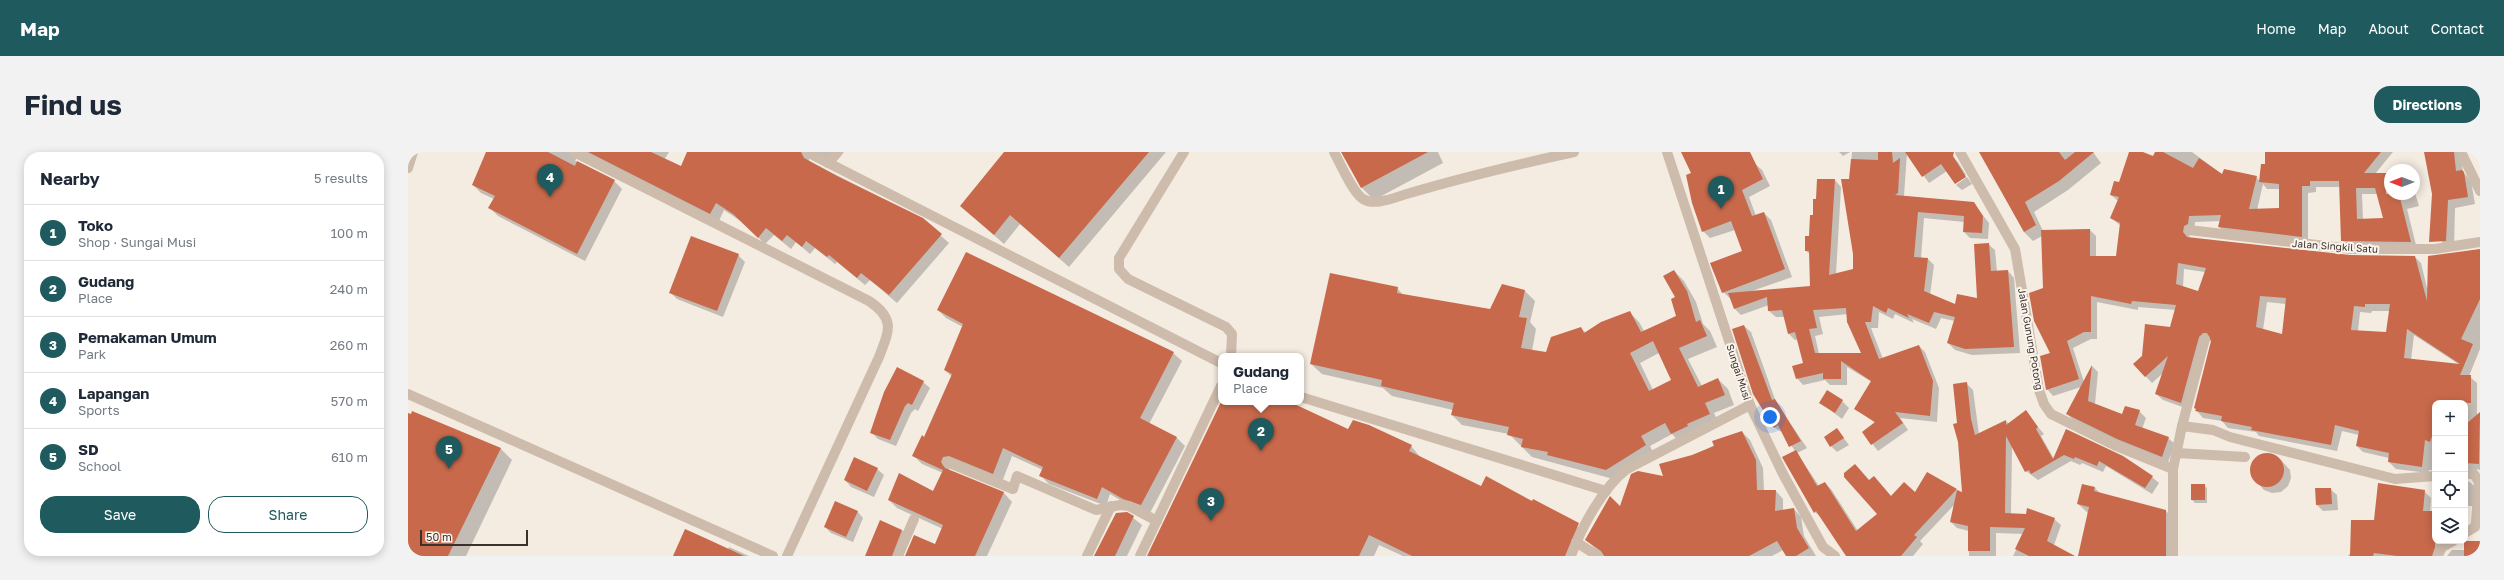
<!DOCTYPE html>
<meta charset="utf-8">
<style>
body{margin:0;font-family:"Golos Text",sans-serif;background:#f2f2f3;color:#1f2937}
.controls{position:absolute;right:12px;bottom:12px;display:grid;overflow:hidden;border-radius:8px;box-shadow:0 2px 10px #0003}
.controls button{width:36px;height:36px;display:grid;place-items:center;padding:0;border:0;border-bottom:1px solid #e0e1e3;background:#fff;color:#1f2937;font:20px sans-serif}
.compass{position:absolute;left:1976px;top:12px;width:36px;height:36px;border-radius:50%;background:#fff;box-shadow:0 2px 10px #0003;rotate:270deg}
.scale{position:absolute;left:12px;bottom:10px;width:108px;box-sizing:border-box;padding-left:4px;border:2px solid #3b302b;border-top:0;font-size:11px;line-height:14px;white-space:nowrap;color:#3b302b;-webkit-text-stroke:3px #fbf5ee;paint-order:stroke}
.you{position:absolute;left:1362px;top:265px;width:14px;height:14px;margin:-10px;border:3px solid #fff;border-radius:50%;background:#1a73e8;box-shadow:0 0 0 6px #1a73e833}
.badge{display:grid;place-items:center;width:26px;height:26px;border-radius:50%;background:#1f5a5e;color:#fff;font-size:13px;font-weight:700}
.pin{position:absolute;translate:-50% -33px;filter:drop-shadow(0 1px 2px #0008)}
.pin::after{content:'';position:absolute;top:21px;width:14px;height:12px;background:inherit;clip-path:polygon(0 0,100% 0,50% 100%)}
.popup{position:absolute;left:810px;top:201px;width:86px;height:52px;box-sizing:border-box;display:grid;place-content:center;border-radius:8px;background:#fff;filter:drop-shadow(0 1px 3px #0005);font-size:13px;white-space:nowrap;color:#747a83}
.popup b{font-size:15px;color:#1f2937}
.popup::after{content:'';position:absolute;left:50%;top:100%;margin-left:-8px;border:8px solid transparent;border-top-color:#fff}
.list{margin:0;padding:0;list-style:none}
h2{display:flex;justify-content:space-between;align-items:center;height:52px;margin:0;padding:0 16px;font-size:17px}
h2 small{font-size:13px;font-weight:400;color:#747a83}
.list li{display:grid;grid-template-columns:26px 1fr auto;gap:12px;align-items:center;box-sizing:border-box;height:56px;padding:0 16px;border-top:1px solid #e0e1e3}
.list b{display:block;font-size:15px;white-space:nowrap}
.list p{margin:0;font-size:13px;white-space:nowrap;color:#747a83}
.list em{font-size:13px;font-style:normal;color:#747a83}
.actions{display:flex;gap:8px;padding:12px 16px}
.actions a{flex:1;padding:9px 0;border:1px solid #1f5a5e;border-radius:16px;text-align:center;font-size:14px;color:#1f5a5e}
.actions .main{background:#1f5a5e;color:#fff}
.icon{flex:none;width:22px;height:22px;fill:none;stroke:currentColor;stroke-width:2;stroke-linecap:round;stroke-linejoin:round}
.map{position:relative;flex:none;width:2072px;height:404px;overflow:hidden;border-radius:16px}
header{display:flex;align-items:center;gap:24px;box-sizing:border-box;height:56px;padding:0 20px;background:#1f5a5e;color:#fff}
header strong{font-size:19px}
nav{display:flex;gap:22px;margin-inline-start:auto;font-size:14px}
.intro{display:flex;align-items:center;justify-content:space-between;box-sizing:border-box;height:96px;padding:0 24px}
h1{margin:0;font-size:28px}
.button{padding:10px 18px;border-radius:16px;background:#1f5a5e;color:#fff;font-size:14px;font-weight:700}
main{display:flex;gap:24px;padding:0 24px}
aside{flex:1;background:#fff;border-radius:16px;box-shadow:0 2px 10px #0003}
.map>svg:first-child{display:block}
</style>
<header>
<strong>Map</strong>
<nav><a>Home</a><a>Map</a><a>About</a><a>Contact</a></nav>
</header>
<div class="intro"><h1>Find us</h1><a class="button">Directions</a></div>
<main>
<aside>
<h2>Nearby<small>5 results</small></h2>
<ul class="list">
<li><span class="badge">1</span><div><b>Toko</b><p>Shop · Sungai Musi</p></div><em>100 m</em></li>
<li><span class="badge">2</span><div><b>Gudang</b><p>Place</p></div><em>240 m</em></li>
<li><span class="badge">3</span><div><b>Pemakaman Umum</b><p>Park</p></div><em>260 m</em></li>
<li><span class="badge">4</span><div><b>Lapangan</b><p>Sports</p></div><em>570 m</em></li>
<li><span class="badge">5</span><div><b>SD</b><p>School</p></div><em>610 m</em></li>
</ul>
<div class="actions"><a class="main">Save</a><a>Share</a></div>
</aside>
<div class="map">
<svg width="2072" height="404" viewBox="0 0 2072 404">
<rect width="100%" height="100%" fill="#f4ebe1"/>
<g fill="#0003" fill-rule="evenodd">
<path d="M80 0H261L256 8 273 15 280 0H436L427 10 401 6V9L514 67 541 91 489 151 462 128 457 133 429 110 427 112 407 96 402 102 388 90 383 97 366 83 357 92 334 70 316 58 311 69 171 2 167 9 206 29 214 37 177 109 90 64 82 56 86 47 73 41 65 33Z"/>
<path d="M597 0H758L661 115 612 72 596 92 553 54Z"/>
<path d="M934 0H1030L1035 11 966 48 954 36Z"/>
<path d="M1274 0H1334L1354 18 1362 34 1341 45 1348 64 1356 61 1363 68 1384 125 1344 139 1403 135 1402 102 1398 99 1406 64 1409 48 1427 28 1433 35 1428 122 1446 118 1442 28 1444 0H1540L1550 10 1558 23 1547 31 1539 19 1521 31 1499 1 1496 44 1565 51 1581 71 1580 87 1562 86 1556 80V70L1516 66 1513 106 1520 107 1526 113 1522 143 1548 154 1570 148 1580 92 1587 98 1589 120 1600 119 1606 126 1612 201 1564 203 1547 198 1540 191 1547 169 1533 166 1528 177 1504 167 1506 171 1487 162 1485 167 1471 160 1470 176H1463L1475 207 1511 194 1517 200 1531 236 1529 270 1492 266 1500 278 1470 299 1455 280 1467 271 1447 256 1464 230 1439 215V233H1422L1417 228 1395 233 1389 226 1396 212 1390 187 1387 188 1381 182 1377 165H1368L1361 159V153L1333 163 1327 157 1323 147 1315 140 1335 100 1327 78 1302 86 1295 79 1285 22ZM1440 162 1455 202H1411L1407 184 1415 182 1411 165Z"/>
<path d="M1431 0H1442L1435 4Z"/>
<path d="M1572 0H1685L1693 11 1660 38 1626 60 1635 79 1682 78 1688 84V105H1709L1713 74 1703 66 1710 49 1703 43 1712 31 1722 0H1732L1743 9 1749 0H1784L1815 23 1848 25 1852 29 1858 14V0H1985L1967 22H1978L1982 26V42H2006V38L2011 54 1999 57 2009 97 1941 96 1934 89 1932 35H1908V40L1900 41V91L1818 81 1811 75 1812 69 1787 70 1786 78 1782 81 1781 86 1942 104H2006L2013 111 2019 136 2072 97V197L2061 224 2069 231V264L2072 261V318L2069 317V322H2061L2057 328V251H2027V318H2021L2020 321 1988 317 1981 310V306L1955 300 1949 294 1951 283 1934 279 1929 299 1851 284 1848 280 1820 276 1814 269 1795 266 1789 259 1805 187 1797 192 1780 257 1755 248 1748 242 1755 221 1744 231 1726 212 1763 176 1768 158 1730 155V158L1689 150V187H1683L1665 196 1676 230 1684 214 1690 220 1687 252 1715 264 1731 259 1738 266 1734 277 1760 286 1767 292 1760 310 1716 293 1665 268 1659 262 1673 235 1645 244 1639 237 1643 201 1636 137 1634 84 1625 89 1616 80ZM1855 32 1859 37H1872V57L1849 58ZM1954 42H1970L1976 67 1955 68ZM1776 117 1797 120 1791 141 1775 135ZM1859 150 1878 152 1875 183 1855 178ZM1964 159H1982L1979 181 1950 179 1952 160 1963 161ZM2006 183 2052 213 2003 208Z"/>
<path d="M2018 0H2052L2055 20 2063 29 2067 52 2047 56 2046 96 2041 97 2033 89Z"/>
<path d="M1559 25 1564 32 1554 38 1548 33Z"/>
<path d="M330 103 337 110 315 165 269 147 263 141Z"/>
<path d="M1266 119 1276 129 1288 150 1295 172 1302 179 1309 195 1280 207 1294 234 1310 227 1320 237 1326 253 1306 261 1311 272 1273 292 1264 282 1242 294 1247 304 1209 328 1124 305 1101 282 1054 273 1044 263 1045 258 984 244 975 236 914 222 903 212 989 136 996 144 1082 158 1117 139 1127 149 1122 170 1128 177 1124 199 1138 201 1173 176 1178 181 1221 160 1231 170 1236 179 1269 164ZM1251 201 1265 229 1245 238 1232 211Z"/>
<path d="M530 158 765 201 774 209 741 272 768 285 777 294 742 361 724 355 702 342 698 354 641 332 633 324 635 318 604 304 594 330 541 316V319L596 341 604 350 579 404H498L528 393 535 377 489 356 481 348 525 340 535 321 514 312 505 303 517 286 544 225 537 218 555 175 538 166Z"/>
<path d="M1336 174 1343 180 1368 250 1399 296 1389 301 1411 334 1417 331 1423 337 1450 379 1470 363 1462 329 1483 345 1507 342 1519 321 1555 342 1550 272 1559 232 1565 238 1571 282 1598 269 1601 272 1617 260 1636 282 1633 284 1646 307 1658 278 1744 325 1751 331 1744 342 1698 314 1695 320 1674 311 1672 313 1663 309 1630 328 1618 319 1604 294 1603 362 1646 367 1653 373 1646 393 1664 404H1605L1616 382 1588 381V404H1561V379L1549 376 1543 370 1547 352 1512 389 1515 392 1505 404H1442L1430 392 1414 366 1407 360 1387 299 1375 281 1366 275Z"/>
<path d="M515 230 522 236 510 259 507 257 503 261 488 294 470 287 463 280Z"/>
<path d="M1434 249 1441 256 1434 267 1413 251Z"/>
<path d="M814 250H880L941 279 1003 294 1013 306 1073 335 1124 350 1162 367 1172 378 1158 404H995L971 393 966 404H740Z"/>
<path d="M0 262 92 296 104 308 58 404H0Z"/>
<path d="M1429 277 1441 293 1429 300 1423 294Z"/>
<path d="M1334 280 1342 288 1355 316 1356 339H1368L1375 347V359L1386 357 1393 365 1396 384 1408 404H1379L1375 398 1364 404H1196L1178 388 1213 355 1284 304Z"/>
<path d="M1853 302 1870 305 1882 318 1883 326 1880 334 1873 340 1864 341 1856 338 1844 324 1843 315 1846 308Z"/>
<path d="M469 317 476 323 466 345 443 335 437 328Z"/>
<path d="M2057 329 2062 330 2069 337V354H2057Z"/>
<path d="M1675 333 1687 336 1692 341 1758 359 1768 369V404H1671L1680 361 1670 352Z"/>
<path d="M1796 333 1799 336V351H1787L1784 348Z"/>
<path d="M1922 337 1929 343 1930 358 1915 359 1908 352Z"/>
<path d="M2016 339 2023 346 2022 360H2027V389H2032L2027 404H1940L1967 369Z"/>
<path d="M449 359 455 366 445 390 423 381 417 375Z"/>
<path d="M719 361 734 373 719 404H687Z"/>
<path d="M494 378 502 387 495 404H458Z"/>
<path d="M2072 390V404H2039L2044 398H2057Z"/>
<path d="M321 395 341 404H266L320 398Z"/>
</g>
<g fill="#c8694b" fill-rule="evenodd">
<path d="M78 0H140L167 14 169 9 207 28 169 102 80 56 87 44 64 33Z"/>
<path d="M180 0H243L273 14 279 0H393L396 6 429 24 515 66 534 82 481 143 453 121 449 126 421 103 419 105 398 89 394 95 379 83 374 89 358 76 350 86 325 62 308 51 302 62Z"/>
<path d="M596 0H741L651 106 602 63 586 83 552 54Z"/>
<path d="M933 0H1020L953 36Z"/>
<path d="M1273 0H1342L1355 27 1334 38 1344 64 1356 60 1377 117 1314 141 1302 111 1334 99 1323 69 1294 80 1284 51 1278 23 1283 21Z"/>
<path d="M1470 0H1484L1485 11 1492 6 1490 41 1487 43 1566 50 1575 64 1574 81 1555 80 1556 64 1510 60 1506 105 1520 106 1516 139 1547 152 1549 142 1569 146 1566 92 1581 91 1583 119 1600 118 1606 195 1557 197 1539 191 1547 165 1526 160 1521 171 1499 162 1501 166 1480 156 1478 161 1465 154 1463 170H1457L1471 207 1511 193 1525 229 1522 264 1487 260 1495 271 1463 293 1454 280 1467 270 1446 257 1463 229 1433 209V227H1415V221L1388 227 1384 214 1395 211 1387 180 1380 182 1374 158 1360 159 1359 145 1326 157 1320 141 1402 134 1401 99H1397V84H1401L1402 63H1405V47H1408L1409 27H1427L1421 123 1445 117V102L1433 27H1441L1443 7 1470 8ZM1438 156 1439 170 1453 201H1407L1401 177 1409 176 1405 158Z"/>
<path d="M1497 0H1546L1545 4 1558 25 1547 32 1533 12 1514 25Z"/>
<path d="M1571 0H1651L1657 8 1667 0H1686L1651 29 1617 50 1628 73 1616 80Z"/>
<path d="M1721 0H1735L1745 4 1747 0H1755L1785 16 1791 6 1814 22 1816 17 1849 24 1841 57 1871 56V32L1851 30 1853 12H1857V0H1973L1956 21H1978V42H1991L2003 90 1933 89 1931 29H1902V34H1894V85L1810 75 1813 63 1781 64 1780 72 1776 74 1775 80 1779 85 1942 103 2007 104 2019 149 2020 104 2072 97V147L2053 187 2065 192 2052 223H2063V251H2026L2024 272 2027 276 2022 290 2017 288 2014 315 1980 310 1981 301 1948 294 1951 279 1927 273 1923 293 1843 278 1844 275 1813 269 1814 264 1787 259 1788 257 1786 256 1803 189 1799 181H1795L1791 185 1773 251 1747 242 1760 204 1737 225 1725 212 1734 204 1737 172 1762 175 1768 153 1724 149 1723 152 1683 144V180H1676L1659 189 1671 227 1638 238 1632 204 1642 201 1626 169 1621 141 1635 136 1633 78 1682 77V104H1708L1712 71 1702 66 1711 45 1702 43 1706 29 1711 30ZM1948 36H1967L1975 66 1949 67ZM1770 111 1798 116 1790 139 1768 132ZM1852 144 1878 146 1874 182 1848 175ZM1957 152H1982L1978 180 1943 178 1946 154 1957 155ZM1999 177 2052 212 1996 206Z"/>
<path d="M2016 0H2046L2048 19 2054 18 2056 20 2060 45 2040 48 2038 89 2021 90 2024 42Z"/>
<path d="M283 84 331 102 309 159 261 141Z"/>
<path d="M558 100 766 200 732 266 769 285 733 353 715 347 694 335 689 347 631 324 635 315 595 296 585 322 541 304 535 305 533 310 537 316 596 340 567 404H497L506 383 527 392 535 373 480 348 491 321 525 339 535 318 504 304 514 283 516 285 544 222 536 218 555 172 529 158Z"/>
<path d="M1266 118 1279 139 1288 170 1292 168 1299 184 1271 196 1290 235 1310 226 1317 243 1297 251 1302 262 1279 272 1280 274 1263 282 1257 271 1233 284 1238 293 1198 318 1139 303 1140 300 1113 295 1115 287 1099 283 1101 275 1043 263 1046 251 973 234 974 228 902 212 922 121 990 135 989 141 1082 157 1094 132 1117 138 1111 165 1119 166 1113 196 1138 200 1143 185 1173 175 1176 181 1193 170 1222 159 1233 180 1268 164 1263 147 1267 145 1255 124ZM1245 189 1263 228 1241 239 1222 201Z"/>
<path d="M1336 173 1364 248 1367 247 1393 289 1381 295 1370 273 1366 276 1345 242 1324 177Z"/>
<path d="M1684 213 1680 249 1714 262 1717 254 1732 258 1727 273 1761 285 1754 305 1709 287 1658 262Z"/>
<path d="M489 215 516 229 504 253 500 251 497 254 482 288 462 281 476 240Z"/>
<path d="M1559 230 1563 267 1567 283 1598 268V273L1618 258 1630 275 1628 277 1645 307 1658 277 1715 304 1745 324 1737 336 1691 309 1689 314 1667 305 1666 307 1656 303 1623 322 1621 318 1617 320 1598 284 1597 361 1618 362 1619 356 1647 366 1639 389 1667 404H1621L1607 397 1617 376 1582 375V399H1560V374L1542 370 1549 338 1554 340 1550 290 1545 272 1549 271 1545 232Z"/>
<path d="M1419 238 1435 248 1427 261 1411 251Z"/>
<path d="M813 250H882L940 277 945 268 961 273 1004 293 1001 299 1073 334 1078 324 1124 349 1125 347 1171 371 1157 404H1004L961 383 951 404H739Z"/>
<path d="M4 259 93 296 40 404H0V261L3 262Z"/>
<path d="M2072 260 2071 312 2057 311V273Z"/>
<path d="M1429 276 1436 286 1422 295 1416 285Z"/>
<path d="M1334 279 1348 308 1349 338H1368L1367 359 1386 356 1389 376 1401 396 1388 404H1378L1369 389 1341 404H1196L1193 399 1177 388 1202 344 1212 354 1223 322 1230 319 1255 324 1251 312 1284 303 1306 294 1304 289Z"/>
<path d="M1388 298 1409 334 1417 330 1448 379 1469 362 1436 325V321L1447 312 1461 328 1466 324 1483 344 1496 330 1507 340 1519 320 1549 337 1506 383 1509 385 1493 404H1438L1408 359 1406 361 1374 305Z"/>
<circle cx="1859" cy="318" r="17"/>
<path d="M446 305 470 316 459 339 436 328Z"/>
<path d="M1970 331 2017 338 2015 359H2027V395L2024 404H1989L1966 401 1965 404H1942L1943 368H1966Z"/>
<path d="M1674 332 1687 335 1686 339 1758 358V404H1670L1681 355 1669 352Z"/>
<rect x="1783" y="332" width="14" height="16"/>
<path d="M1907 336H1923L1924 352 1908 353Z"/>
<path d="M427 349 450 359 438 385 416 375Z"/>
<path d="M719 360 726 364 707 404H686L708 361Z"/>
<path d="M472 368 494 378 484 404H457Z"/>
<path d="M277 377 297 386 336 404H265Z"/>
<rect x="2056" y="389" width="16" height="15"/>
</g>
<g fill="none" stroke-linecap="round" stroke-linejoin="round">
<g stroke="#cdbbac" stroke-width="10">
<path d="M166 0 461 149C488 167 481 179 471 205L379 404"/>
<path d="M399 0 813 211"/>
<path d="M776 0 711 106V117L720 127 818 175 824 182 823 204"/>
<path d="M926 0C932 11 945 41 955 47 967 55 990 44 1002 41 1056 25 1111 12 1166 0"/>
<path d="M1552 0 1607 97 1631 238 1636 252 1643 262 1706 293 1765 317"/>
<path d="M2053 0 2072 39"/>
<path d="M420 11 430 0"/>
<path d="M0 16 5 0"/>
<path d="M1781 78 1943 97H2027L2072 90"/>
<path d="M0 242 365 404"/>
<path d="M893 245 1198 339"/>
<path d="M1342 253 1375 322 1415 395 1427 404"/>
<path d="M1774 274 1797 187"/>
<path d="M1769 301 1837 305"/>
<path d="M539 310 605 337 609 324 688 358 712 353 721 354 749 369"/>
<path d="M2057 322H2066L2071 330 2068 370 2067 375 2057 381"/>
<path d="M1168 390 1190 404"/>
<path d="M490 404 506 367"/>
<path d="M679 404 703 354"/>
<path d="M732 404 813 234"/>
<path d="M1163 404C1173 376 1195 335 1219 317L1342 253 1259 0"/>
<path d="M1765 404V317L1774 274 1805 278 1822 285 1987 327 2027 324"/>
<path d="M2030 404 2034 395 2045 389"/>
</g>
</g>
<g text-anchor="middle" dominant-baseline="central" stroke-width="4" stroke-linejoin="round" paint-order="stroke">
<g font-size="10" fill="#3b302b" stroke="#fbf5ee">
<text transform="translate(1927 94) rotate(4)">Jalan Singkil Satu</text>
<text transform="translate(1623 187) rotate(80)">Jalan Gunung Potong</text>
<text transform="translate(1331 220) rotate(72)">Sungai Musi</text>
</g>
</g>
</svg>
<div class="controls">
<button>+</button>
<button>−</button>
<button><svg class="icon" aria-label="locate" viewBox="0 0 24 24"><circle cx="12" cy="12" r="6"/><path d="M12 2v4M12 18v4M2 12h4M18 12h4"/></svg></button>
<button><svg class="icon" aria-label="layers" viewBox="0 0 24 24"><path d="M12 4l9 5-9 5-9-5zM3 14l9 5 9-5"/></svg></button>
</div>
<svg class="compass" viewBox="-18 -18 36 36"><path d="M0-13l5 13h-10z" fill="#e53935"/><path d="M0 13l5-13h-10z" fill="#747a83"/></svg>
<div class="scale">50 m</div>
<div class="you"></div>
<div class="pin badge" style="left:1313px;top:57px">1</div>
<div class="pin badge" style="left:853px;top:299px">2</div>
<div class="popup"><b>Gudang</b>Place</div>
<div class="pin badge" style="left:803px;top:369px">3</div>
<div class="pin badge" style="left:142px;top:45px">4</div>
<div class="pin badge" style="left:41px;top:317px">5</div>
</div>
</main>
